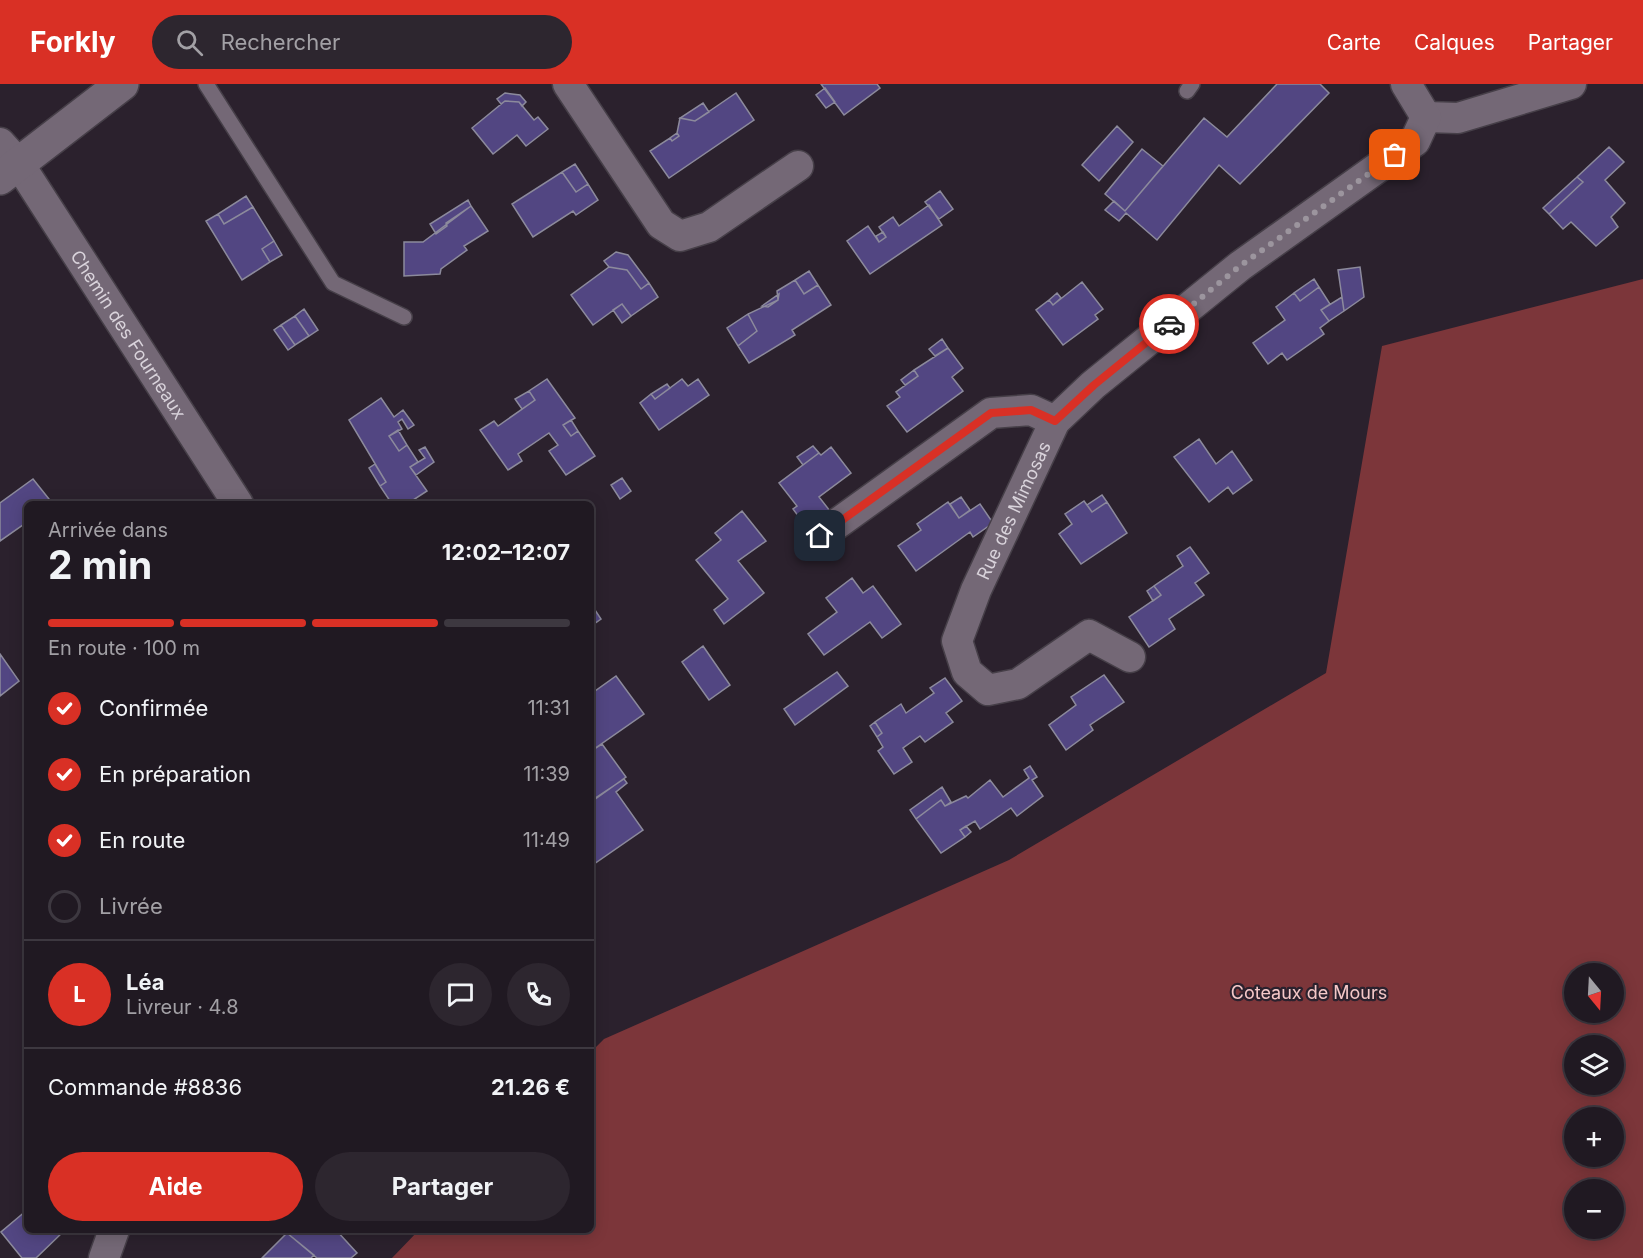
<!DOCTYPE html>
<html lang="fr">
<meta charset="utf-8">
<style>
body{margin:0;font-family:Inter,sans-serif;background:#2d262f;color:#f1f3f6;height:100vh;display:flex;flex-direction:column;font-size:22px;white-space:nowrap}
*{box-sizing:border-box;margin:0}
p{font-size:20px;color:#a2a0a5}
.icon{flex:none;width:33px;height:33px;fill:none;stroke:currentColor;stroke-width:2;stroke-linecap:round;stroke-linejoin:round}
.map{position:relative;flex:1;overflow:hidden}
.side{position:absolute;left:24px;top:417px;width:570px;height:732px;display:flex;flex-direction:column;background:#201922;border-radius:9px;box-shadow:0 3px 15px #0003,0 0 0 2px #3d3840}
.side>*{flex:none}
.needle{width:39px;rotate:162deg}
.controls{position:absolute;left:1564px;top:879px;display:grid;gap:12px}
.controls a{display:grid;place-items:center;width:60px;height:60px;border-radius:50%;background:#201922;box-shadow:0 3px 15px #0003,0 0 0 2px #3d3840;font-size:30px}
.pin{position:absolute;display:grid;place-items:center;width:51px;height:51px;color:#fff;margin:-26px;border-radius:12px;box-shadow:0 3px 9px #0006}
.courier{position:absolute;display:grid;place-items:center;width:60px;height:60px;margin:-30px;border:4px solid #d93025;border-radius:50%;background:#fff;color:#222;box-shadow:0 2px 8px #0007}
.overview em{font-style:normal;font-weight:700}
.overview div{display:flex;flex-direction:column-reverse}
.overview{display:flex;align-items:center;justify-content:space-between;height:102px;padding:0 24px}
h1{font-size:39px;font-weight:700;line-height:45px}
.bar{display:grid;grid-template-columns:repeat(4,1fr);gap:9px 6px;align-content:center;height:72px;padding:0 24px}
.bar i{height:8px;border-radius:4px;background:#3d3840}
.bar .active{background:#d93025}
.bar p{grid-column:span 4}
.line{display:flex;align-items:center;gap:15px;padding:0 24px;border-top:2px solid #3d3840}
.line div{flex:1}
.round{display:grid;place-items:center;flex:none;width:63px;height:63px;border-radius:32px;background:#2d262f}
ol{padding:0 24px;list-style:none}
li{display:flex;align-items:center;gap:18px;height:66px}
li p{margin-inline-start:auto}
li .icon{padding:6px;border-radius:50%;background:#d93025;color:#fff;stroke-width:4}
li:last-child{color:#a2a0a5}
li i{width:33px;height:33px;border:3px solid #3d3840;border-radius:50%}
.primary-button{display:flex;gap:12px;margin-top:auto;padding:12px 24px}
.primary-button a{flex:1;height:69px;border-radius:36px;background:#d93025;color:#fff;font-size:24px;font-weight:700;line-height:69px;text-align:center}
.primary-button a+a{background:#2d262f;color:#f1f3f6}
header{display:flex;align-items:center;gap:36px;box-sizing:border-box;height:84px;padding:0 30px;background:#d93025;color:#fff}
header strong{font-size:28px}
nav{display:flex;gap:33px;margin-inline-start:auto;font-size:21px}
.search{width:420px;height:54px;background:#2d262f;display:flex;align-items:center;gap:15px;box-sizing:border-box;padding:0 21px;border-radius:33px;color:#a2a0a5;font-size:22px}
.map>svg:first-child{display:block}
.forest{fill:#7c363a;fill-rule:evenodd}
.building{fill:#524682;stroke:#8c8a9c;stroke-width:1.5}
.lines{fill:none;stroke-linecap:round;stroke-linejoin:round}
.lane-casing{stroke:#463f48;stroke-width:18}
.street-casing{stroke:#463f48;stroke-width:33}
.secondary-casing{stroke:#463f48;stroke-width:36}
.lane{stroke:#746876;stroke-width:15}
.street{stroke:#746876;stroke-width:30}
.secondary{stroke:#746876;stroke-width:33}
.done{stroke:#9c959e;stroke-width:6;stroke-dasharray:0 10.8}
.route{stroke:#d93025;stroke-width:8}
.labels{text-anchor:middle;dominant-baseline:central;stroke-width:4.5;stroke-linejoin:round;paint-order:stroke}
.street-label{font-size:18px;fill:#d9d3db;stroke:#2b212d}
.park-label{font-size:18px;fill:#f5c8c8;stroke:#2b212d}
</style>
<header>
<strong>Forkly</strong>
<div class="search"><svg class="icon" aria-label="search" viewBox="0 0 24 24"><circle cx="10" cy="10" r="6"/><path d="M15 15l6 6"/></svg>Rechercher</div>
<nav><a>Carte</a><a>Calques</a><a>Partager</a></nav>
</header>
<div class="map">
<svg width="1643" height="1174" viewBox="0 0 1643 1174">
<rect width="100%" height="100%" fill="#2b212d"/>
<path class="forest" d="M1643,195V1174H392L419,1146H591V968L604,955L1009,776L1326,589L1382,262ZM1575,890H1614V928H1575ZM1575,962H1614V1000H1575ZM1575,1034H1614V1072H1575ZM1575,1106H1614V1144H1575Z"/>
<path class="building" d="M821,0H877L880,4L844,31Z
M1277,0H1320L1329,9L1240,100L1219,81L1157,156L1126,129L1119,137L1105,126L1114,117L1125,127L1204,34L1227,53Z
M825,4L835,18L826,24L816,11Z
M505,9L520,11L526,18L522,22L519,18L505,17L501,20L497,15Z
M736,9L754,36L669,94L650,67L670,54L672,57L679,52L677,49L680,34L695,37Z
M505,17L519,18L534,36L538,33L548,45L526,62L517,51L493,70L472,44Z
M703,19L709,28L695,37L680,34Z
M1117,42L1133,58L1099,97L1082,81Z
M677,49L679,52L672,57L670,54Z
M1609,63L1624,78L1605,96L1625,119L1611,133L1618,143L1596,162L1571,138L1563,145L1549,130L1583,98L1577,93Z
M1142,65L1163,82L1125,127L1105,110Z
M575,80L588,100L576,108L562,88Z
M562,88L576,108L588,100L598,116L576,131L573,127L533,153L512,120Z
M1577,93L1583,98L1549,130L1543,124Z
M940,107L953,125L939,135L925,118Z
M246,112L253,123L224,140L218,130Z
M468,116L471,122L446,139L447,142L436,150L430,140Z
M929,121L942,141L870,190L847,157L868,142L879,158L886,153L879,143L893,133L899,142Z
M471,122L488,147L464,162L467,166L441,185L440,190L404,192V158H423Z
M253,123L274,157L262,165L270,178L242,196L206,137L218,130L224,140Z
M883,148L886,153L879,158L876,152Z
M274,157L282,171L270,178L262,165Z
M616,168L628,171L649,199L641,205L627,186L609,183L604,177Z
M609,183L627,186L641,205L649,199L658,213L631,232L622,220L593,241L571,211Z
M1360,183L1364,213L1344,227L1338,186Z
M809,187L818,201L804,210L795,196Z
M1314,195L1319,203L1300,217L1294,209Z
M795,196L804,210L818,201L831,221L792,246L795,251L749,279L738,262L757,247L748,230L778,216L777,207Z
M1082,198L1103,225L1095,231L1098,235L1063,261L1036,226L1049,216L1053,221Z
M1319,203L1330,220L1321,226L1329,237L1320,244L1324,250L1287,276L1282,269L1268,280L1253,259L1285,236L1276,223L1294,209L1300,217Z
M1057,209L1061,214L1053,221L1049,216Z
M779,210L778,216L768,223L762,222Z
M1342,213L1344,227L1329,237L1321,226Z
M622,220L631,232L622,239L613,226Z
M304,225L318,246L309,252L295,232Z
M748,230L757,247L738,262L727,244Z
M295,232L309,252L295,261L281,241Z
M281,241L295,261L288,266L274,246Z
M942,255L948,264L935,272L929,265Z
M948,264L963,284L952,293L963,307L907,348L887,322L900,313L896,308L918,292L914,286Z
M914,286L918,292L905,301L901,296Z
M547,295L575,334L563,341L571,352L578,347L595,372L566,391L549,367L558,361L549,349L518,370L522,377L508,386L480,346L494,337L498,342L535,316L529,307Z
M682,295L688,302L698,295L709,311L659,346L640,319L651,310L655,315Z
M667,300L670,304L655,315L651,310Z
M529,307L535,316L522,325L515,315Z
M381,314L394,333L403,326L414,341L408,345L402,335L398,338L402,345L389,352L399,367L407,361L418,378L410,383L427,407L407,420H392L380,402L386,398L349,336Z
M571,336L578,347L571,352L563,341Z
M398,346L407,361L399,367L389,352Z
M1199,355L1216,380L1232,367L1252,396L1233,410L1228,403L1209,418L1174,373Z
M813,362L819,369L803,381L797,373Z
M425,363L434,378L416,391L410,383L425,374L419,366Z
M831,363L851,389L819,413L830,427L807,444L793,425L797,422L779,399L819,369L821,371Z
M375,380L386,398L380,402L369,384Z
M622,394L631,407L620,415L611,401Z
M33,395L53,420H27V438L0,457V419Z
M1102,411L1107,418L1092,428L1087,421Z
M961,413L970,426L959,434L950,420Z
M1084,417L1092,428L1107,418L1127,449L1081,480L1059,450L1072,440L1065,430Z
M948,418L959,434L980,420L993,439L973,453L970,448L916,487L898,462L921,446L917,440Z
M742,427L766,457L738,477L764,509L724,540L714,526L728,515L696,476L721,456L715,449Z
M1190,463L1209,489L1195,499L1204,511L1169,535L1175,545L1149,563L1129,533L1161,511L1154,502L1183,482L1177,472Z
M852,494L863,509L873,502L901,540L882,554L870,538L824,571L808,550L837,528L826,514Z
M1154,502L1161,511L1153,517L1147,507Z
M593,523L601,535L591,542V524Z
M703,562L730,601L709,616L682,578Z
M0,570L19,597L0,612Z
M837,588L848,602L795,641L784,625Z
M1104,591L1124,618L1090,641L1093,646L1066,666L1049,641L1076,621L1071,613Z
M616,592L644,630L591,667V610Z
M945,594L962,617L946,629L953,638L925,658L920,652L903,664L912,678L894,690L878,667L883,663L877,653L882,649L875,638L901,620L906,629L934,609L930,604Z
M875,638L882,649L877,653L870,642Z
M602,660L626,693L591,718V667Z
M1030,682L1037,693L1032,696L1043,712L1017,732L1011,724L980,745L975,737L960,746L965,753L941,769L916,735L941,716L945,722L966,712L968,714L990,696L1003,713L1029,694L1024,686Z
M624,695L627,699L616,708L643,746L591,782V717Z
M942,703L951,718L945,722L941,716L916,735L910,726Z
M966,742L971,748L965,753L960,746Z
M27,1126V1146H65L36,1174H22L1,1148Z
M290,1146H336L357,1169L351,1174H317L287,1149Z
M287,1149L314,1171L311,1174H262Z"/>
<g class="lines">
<g class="lane-casing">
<path id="lane" d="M206,0L333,199L404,233
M1187,7L1192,0"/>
</g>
<g class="street-casing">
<g id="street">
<path d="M568,0L661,140L680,152L709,143L798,82"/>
<path d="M1426,33L1458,34L1571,0"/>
<path id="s1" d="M0,59L19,80L238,420"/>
<path d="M820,452L991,329L1031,326L1055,337"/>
<path id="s2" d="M1130,573L1089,551L1018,600L988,606L967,588L957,557L976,506L1055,337L1093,301L1240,182L1415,57L1426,33L1406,0"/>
<path d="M104,1174L114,1146"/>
</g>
</g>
<g class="secondary-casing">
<path id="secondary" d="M0,94L122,0"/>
</g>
<use href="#lane" class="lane"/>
<use href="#street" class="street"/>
<use href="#secondary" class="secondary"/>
</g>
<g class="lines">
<path class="done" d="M1169,240L1240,182L1395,71"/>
<path class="route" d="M820,452L991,329L1031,326L1055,337L1094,301L1169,240"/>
</g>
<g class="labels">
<g class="street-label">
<text stroke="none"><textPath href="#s1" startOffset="231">Chemin des Fourneaux</textPath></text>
<text stroke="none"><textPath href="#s2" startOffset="366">Rue des Mimosas</textPath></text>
</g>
<g class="park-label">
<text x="1309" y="908">Coteaux de Mours</text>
</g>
</g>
</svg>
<div class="controls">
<a><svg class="needle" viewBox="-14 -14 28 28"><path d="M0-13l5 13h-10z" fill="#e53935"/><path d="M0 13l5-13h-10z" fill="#a2a0a5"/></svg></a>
<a><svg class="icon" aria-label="layers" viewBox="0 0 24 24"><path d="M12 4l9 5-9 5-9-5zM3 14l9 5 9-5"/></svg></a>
<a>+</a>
<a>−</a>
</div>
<div class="pin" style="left:1395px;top:71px;background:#ea580c"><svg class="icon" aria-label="bag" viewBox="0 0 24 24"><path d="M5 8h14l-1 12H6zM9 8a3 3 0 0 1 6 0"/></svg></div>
<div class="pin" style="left:820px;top:452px;background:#1f2937"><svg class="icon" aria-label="home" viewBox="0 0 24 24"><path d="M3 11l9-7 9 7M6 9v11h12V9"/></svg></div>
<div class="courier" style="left:1169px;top:240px"><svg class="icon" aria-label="car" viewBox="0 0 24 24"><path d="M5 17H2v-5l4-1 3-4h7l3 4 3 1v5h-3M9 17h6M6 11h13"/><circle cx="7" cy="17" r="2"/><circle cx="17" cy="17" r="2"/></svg></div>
<section class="side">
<div class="overview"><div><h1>2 min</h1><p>Arrivée dans</p></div><em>12:02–12:07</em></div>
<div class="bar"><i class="active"></i><i class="active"></i><i class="active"></i><i></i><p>En route · 100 m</p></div>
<ol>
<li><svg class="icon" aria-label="check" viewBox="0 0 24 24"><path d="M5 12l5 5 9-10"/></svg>Confirmée<p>11:31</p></li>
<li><svg class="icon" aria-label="check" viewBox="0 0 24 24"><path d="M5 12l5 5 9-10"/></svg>En préparation<p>11:39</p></li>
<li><svg class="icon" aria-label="check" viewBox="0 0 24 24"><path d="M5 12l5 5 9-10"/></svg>En route<p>11:49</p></li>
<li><i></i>Livrée</li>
</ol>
<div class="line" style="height:108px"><b class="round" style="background:#d93025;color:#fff">L</b><div><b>Léa</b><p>Livreur · 4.8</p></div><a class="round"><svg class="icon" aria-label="chat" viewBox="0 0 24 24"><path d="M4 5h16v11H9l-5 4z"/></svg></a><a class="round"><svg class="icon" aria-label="phone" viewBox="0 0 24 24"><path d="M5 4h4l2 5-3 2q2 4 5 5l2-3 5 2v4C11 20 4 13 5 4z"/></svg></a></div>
<div class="line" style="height:78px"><div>Commande #8836</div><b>21.26 €</b></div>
<div class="primary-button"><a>Aide</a><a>Partager</a></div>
</section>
</div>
